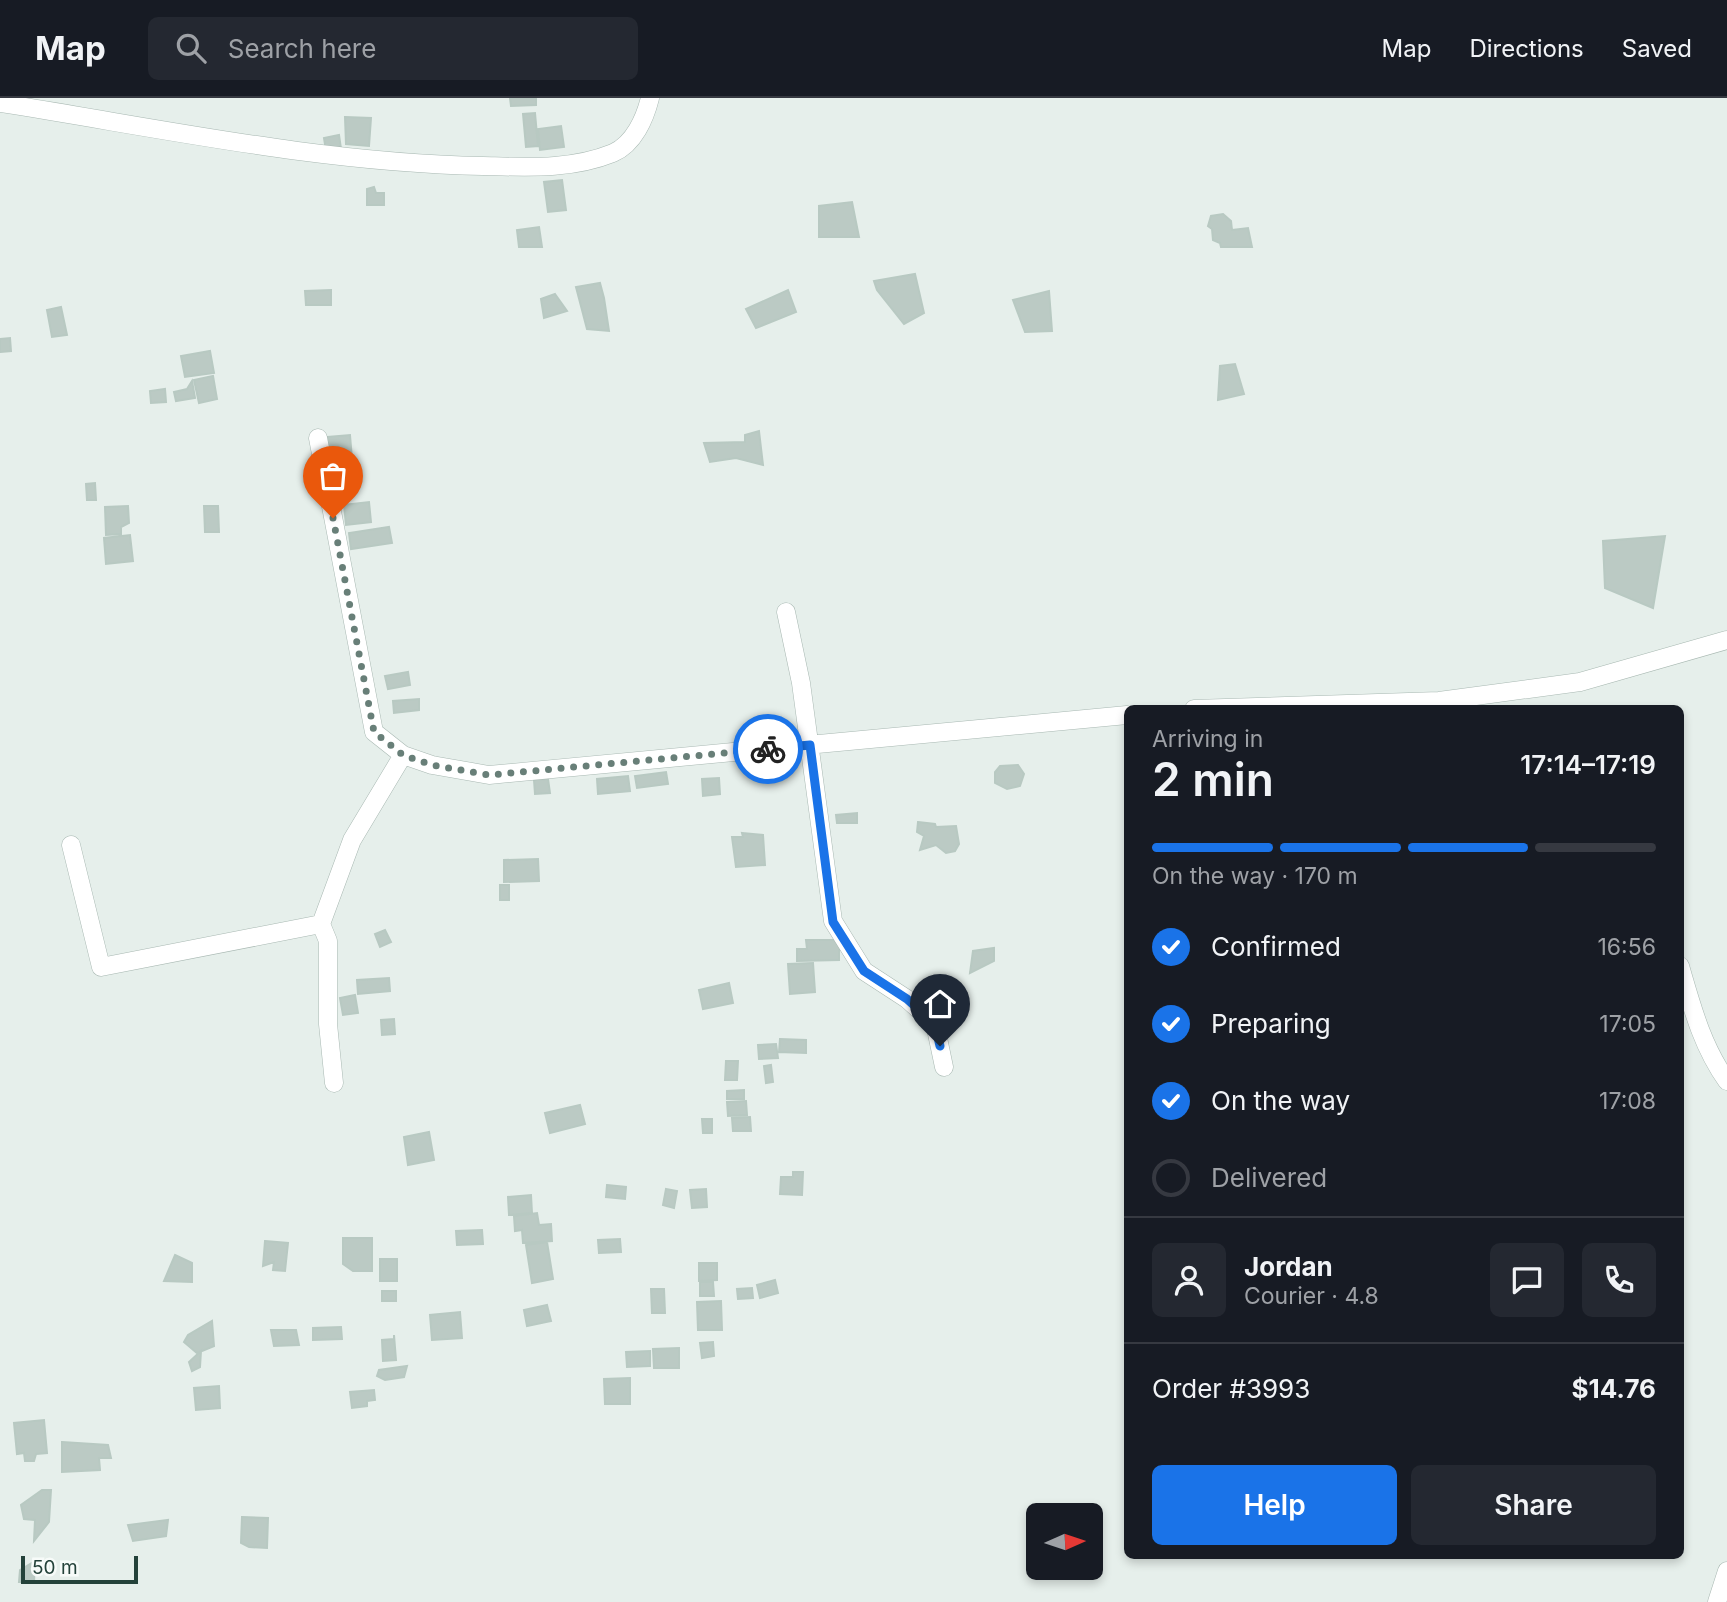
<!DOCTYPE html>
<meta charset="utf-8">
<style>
body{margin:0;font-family:Inter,sans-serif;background:#242831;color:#f1f3f6;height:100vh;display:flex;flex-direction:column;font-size:26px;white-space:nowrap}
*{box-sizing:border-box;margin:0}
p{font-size:23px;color:#9ea1a6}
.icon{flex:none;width:38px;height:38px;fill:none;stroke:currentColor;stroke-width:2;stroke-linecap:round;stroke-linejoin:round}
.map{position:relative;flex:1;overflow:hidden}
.drawer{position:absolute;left:1124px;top:607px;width:560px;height:854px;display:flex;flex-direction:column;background:#171b24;border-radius:10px;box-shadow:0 4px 10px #0003}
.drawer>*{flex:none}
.needle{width:46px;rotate:87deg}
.buttons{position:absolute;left:1026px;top:1405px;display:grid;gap:14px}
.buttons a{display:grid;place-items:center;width:77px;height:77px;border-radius:10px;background:#171b24;box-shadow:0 4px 10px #0003;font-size:35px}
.scale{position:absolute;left:21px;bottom:18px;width:117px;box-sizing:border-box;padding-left:7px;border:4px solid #24423a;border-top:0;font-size:19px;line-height:24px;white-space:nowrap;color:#24423a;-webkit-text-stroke:5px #f7fbf9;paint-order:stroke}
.pin{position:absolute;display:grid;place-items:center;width:60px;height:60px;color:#fff;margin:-72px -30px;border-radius:50% 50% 50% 0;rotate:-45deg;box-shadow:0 0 7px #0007}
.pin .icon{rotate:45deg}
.courier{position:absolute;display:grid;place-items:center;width:70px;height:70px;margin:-35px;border:5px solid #1a73e8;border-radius:50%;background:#fff;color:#222;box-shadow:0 2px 9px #0007}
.summary em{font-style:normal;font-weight:600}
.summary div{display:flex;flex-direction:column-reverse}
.summary{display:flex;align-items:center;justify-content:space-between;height:119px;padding:0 28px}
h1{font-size:46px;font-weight:600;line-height:52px}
.bar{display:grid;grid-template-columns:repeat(4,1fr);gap:10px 7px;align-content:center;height:84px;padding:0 28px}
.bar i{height:9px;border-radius:5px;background:#363941}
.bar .selected{background:#1a73e8}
.bar p{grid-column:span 4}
.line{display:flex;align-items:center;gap:18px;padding:0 28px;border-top:2px solid #363941}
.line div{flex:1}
.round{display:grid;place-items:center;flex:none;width:74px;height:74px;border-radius:10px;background:#242831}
ol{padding:0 28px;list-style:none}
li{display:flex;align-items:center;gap:21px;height:77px}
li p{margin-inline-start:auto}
li .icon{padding:7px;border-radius:50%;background:#1a73e8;color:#fff;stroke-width:4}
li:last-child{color:#9ea1a6}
li i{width:38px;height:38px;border:4px solid #363941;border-radius:50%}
.button{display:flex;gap:14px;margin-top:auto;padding:14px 28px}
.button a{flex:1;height:80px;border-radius:10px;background:#1a73e8;color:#fff;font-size:28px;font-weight:600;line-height:80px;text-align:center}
.button a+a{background:#242831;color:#f1f3f6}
header{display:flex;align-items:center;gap:42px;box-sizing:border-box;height:98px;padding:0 35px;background:#171b24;border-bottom:2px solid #363941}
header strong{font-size:33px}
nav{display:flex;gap:38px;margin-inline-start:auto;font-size:24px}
.search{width:490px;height:63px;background:#242831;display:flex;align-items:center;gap:18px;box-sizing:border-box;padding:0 24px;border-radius:10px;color:#9ea1a6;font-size:26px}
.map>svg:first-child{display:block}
.building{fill:#bbcac4;stroke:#b8c9c2;stroke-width:2}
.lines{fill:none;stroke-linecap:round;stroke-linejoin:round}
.street-casing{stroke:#a8b8b2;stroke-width:19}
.street{stroke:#fff;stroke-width:18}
.done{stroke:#687f78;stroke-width:7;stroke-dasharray:0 12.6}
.route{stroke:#1a73e8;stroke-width:9}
</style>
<header>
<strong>Map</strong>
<div class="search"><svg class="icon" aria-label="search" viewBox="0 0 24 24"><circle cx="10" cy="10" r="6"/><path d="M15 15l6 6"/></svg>Search here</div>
<nav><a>Map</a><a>Directions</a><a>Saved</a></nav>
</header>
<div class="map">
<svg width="1727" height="1504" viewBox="0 0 1727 1504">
<rect width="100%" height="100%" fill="#e6efeb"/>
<path class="building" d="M510,0H536V7L511,8Z
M535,15L538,48L526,49L523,16Z
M345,19L371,20L369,48L346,46Z
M561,28L564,49L540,52L538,31Z
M339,37L341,51L326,53L324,40Z
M562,82L566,112L548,114L544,84Z
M374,89L376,95H384V107H367V91Z
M852,104L859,139H819V108Z
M1223,116L1231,123L1232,132L1248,130L1252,149H1221L1220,145L1213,142L1212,131L1208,128L1211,118Z
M539,129L542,149H519L517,132Z
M915,176L924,215L904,226L877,192L874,183Z
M600,185L604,200L609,233L587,231L576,189Z
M331,192V207H306L305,193Z
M788,192L796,214L756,230L746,211Z
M1049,193L1052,233L1025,234L1013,202Z
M555,196L567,213L544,220L541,201Z
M61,209L67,237L52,239L47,212Z
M10,240L11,253L0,254V241Z
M210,253L214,275L185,279L181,258Z
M1235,266L1244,296L1218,302L1220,268Z
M213,278L217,301L199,305L194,282Z
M192,283L195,300L176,303L174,294L187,291Z
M165,291L166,304L151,305L150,293Z
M759,333L763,367L736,360L710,364L704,345L745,344V337Z
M350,337L353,373L330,375L328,339Z
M95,385L96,402H87L86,386Z
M369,404L371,424L346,427L344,407Z
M128,408L129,425L121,429V436L106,437L105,409Z
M204,408H218L219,434H205Z
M389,429L392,445L351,451L349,435Z
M130,437L133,463L106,466L104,440Z
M1665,438L1653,510L1605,490L1603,443Z
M408,574L410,587L388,591L385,578Z
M419,601V612L394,615L393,603Z
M1018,667L1024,676L1020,688L1007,691L995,685V674L1000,668Z
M666,674L668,686L637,690L635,678Z
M628,678L630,693L598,696L597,681Z
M719,680L720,696L703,698L702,681Z
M548,681L550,695L535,696L534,682Z
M857,715V725H837L836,717Z
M918,724L935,726L936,729L956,728L959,746L955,753L946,755L936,747L920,752L924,738L917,734Z
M742,735L763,737L765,767L736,769L732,739H743Z
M538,761L539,783L504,784V762Z
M500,787H509V802H500Z
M385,832L391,844L380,849L375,836Z
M806,842H839V862L797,863V851H807Z
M994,850V863L970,875L973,853Z
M813,865L815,894L790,896L788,866Z
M389,880L390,893L358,896L357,882Z
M729,885L733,905L703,911L699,892Z
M355,897L358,915L343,917L340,900Z
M394,921L395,936L382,937L381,922Z
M780,941L806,942V955L779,954Z
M776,946L778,960L759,961L758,947Z
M726,963H738L737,982H725Z
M771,967L773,984L766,985L764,968Z
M744,992V1001H727V993Z
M746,1003L747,1017L728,1018L727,1004Z
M580,1007L585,1026L550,1035L545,1015Z
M750,1019L751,1033H733L732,1020Z
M702,1021H712V1035H703Z
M429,1034L434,1062L408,1067L404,1039Z
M793,1074H803L802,1097L780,1096L781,1079H793Z
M607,1087L626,1089L625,1101L606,1099Z
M666,1091L677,1093L674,1110L663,1107Z
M706,1091L707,1109L692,1110L690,1092Z
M531,1097L532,1115L509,1117L508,1099Z
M537,1115L539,1127L551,1126L552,1143L523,1145L522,1132L515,1133L514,1118Z
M482,1132L483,1146L457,1147L456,1133Z
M343,1140H372V1173H353L343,1166Z
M620,1141L621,1154L599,1155L598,1142Z
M265,1143L288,1145L285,1173L273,1172L274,1164L263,1168Z
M547,1144L553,1181L532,1185L526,1147Z
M175,1157L192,1165V1184L164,1183Z
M380,1161H397V1183H380Z
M699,1165H717V1182L699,1183Z
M775,1182L778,1195L760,1200L757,1187Z
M700,1184H713L714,1198H700Z
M752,1190L753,1200L738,1201L737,1191Z
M651,1191H664L665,1215H652Z
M382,1193H396V1203H382Z
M721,1203L722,1232H698L697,1204Z
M547,1207L551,1223L527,1228L524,1212Z
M460,1214L462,1240L432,1242L430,1217Z
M212,1223L214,1248L197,1255L184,1244L188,1237Z
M341,1229L342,1241L313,1242V1230Z
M271,1232H296L299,1247L274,1248Z
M394,1237L396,1262L383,1263L382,1242L394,1241Z
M713,1244L714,1258L702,1260L700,1245Z
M679,1250V1270H654L653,1251Z
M201,1253L200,1269L192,1273L189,1264Z
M650,1253V1268L627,1269L626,1254Z
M407,1268L404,1279L385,1282L377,1278L379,1272Z
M630,1280V1306H605L604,1281Z
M219,1288L220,1310L196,1312L194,1290Z
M374,1292L375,1302L367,1303V1308L352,1310L350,1294Z
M44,1322L47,1355L36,1356L34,1363H25L24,1355L17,1356L14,1325Z
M62,1344L108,1347L111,1360H99L100,1372L62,1374Z
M42,1392H51L49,1424L34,1443L35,1422L24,1421L21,1407Z
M242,1419L268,1420L267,1450L249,1449L241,1445Z
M168,1422L166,1438L133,1443L128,1427Z
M35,1463L34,1484H19L20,1472Z"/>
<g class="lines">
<g class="street-casing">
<path id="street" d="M0,5C160,30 320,65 483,68C527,69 571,72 613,55C634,46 645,20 650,0
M318,340L374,634L403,657L432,667L489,677L1127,617
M786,514L801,585L833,823L864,873L907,901L935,926L944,969
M1194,611L1439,603L1580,584L1727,542
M71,747L101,869L321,826
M1680,868C1692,909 1702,948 1727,983
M334,985L328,926V843L321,826L352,742L403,657
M1717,1504L1727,1473"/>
</g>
<use href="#street" class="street"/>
</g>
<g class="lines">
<path class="done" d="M333,420L374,634L403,657L432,667L489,677L768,651"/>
<path class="route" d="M768,651L810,647L833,824L864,873L907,901L935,926L940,948"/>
</g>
</svg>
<div class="buttons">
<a><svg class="needle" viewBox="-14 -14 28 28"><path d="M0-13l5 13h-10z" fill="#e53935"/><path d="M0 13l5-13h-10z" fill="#9ea1a6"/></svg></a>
</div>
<div class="scale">50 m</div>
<div class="pin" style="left:333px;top:420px;background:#ea580c"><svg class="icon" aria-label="bag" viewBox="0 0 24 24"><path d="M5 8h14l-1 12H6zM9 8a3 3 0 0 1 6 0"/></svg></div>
<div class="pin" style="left:940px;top:948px;background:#1f2937"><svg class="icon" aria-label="home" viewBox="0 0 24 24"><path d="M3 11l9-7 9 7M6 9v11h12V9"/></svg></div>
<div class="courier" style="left:768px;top:651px"><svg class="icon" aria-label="bike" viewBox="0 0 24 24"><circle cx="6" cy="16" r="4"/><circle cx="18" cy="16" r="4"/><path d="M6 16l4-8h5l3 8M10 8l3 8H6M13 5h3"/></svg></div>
<section class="drawer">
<div class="summary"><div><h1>2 min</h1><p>Arriving in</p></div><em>17:14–17:19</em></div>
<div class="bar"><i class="selected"></i><i class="selected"></i><i class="selected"></i><i></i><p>On the way · 170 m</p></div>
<ol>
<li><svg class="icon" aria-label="check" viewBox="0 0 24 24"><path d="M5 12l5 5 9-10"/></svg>Confirmed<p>16:56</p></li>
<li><svg class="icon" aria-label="check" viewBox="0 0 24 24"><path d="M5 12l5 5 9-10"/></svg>Preparing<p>17:05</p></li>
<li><svg class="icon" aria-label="check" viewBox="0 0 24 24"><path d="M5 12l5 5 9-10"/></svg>On the way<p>17:08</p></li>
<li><i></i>Delivered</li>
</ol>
<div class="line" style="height:126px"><a class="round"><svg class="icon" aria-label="person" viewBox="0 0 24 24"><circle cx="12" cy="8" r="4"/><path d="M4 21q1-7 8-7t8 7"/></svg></a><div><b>Jordan</b><p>Courier · 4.8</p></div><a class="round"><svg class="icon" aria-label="chat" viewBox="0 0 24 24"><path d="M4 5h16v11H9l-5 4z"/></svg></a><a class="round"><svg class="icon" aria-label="phone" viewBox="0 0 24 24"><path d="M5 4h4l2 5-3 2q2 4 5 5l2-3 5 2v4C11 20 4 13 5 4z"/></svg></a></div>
<div class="line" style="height:91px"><div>Order #3993</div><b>$14.76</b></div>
<div class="button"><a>Help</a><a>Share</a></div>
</section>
</div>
